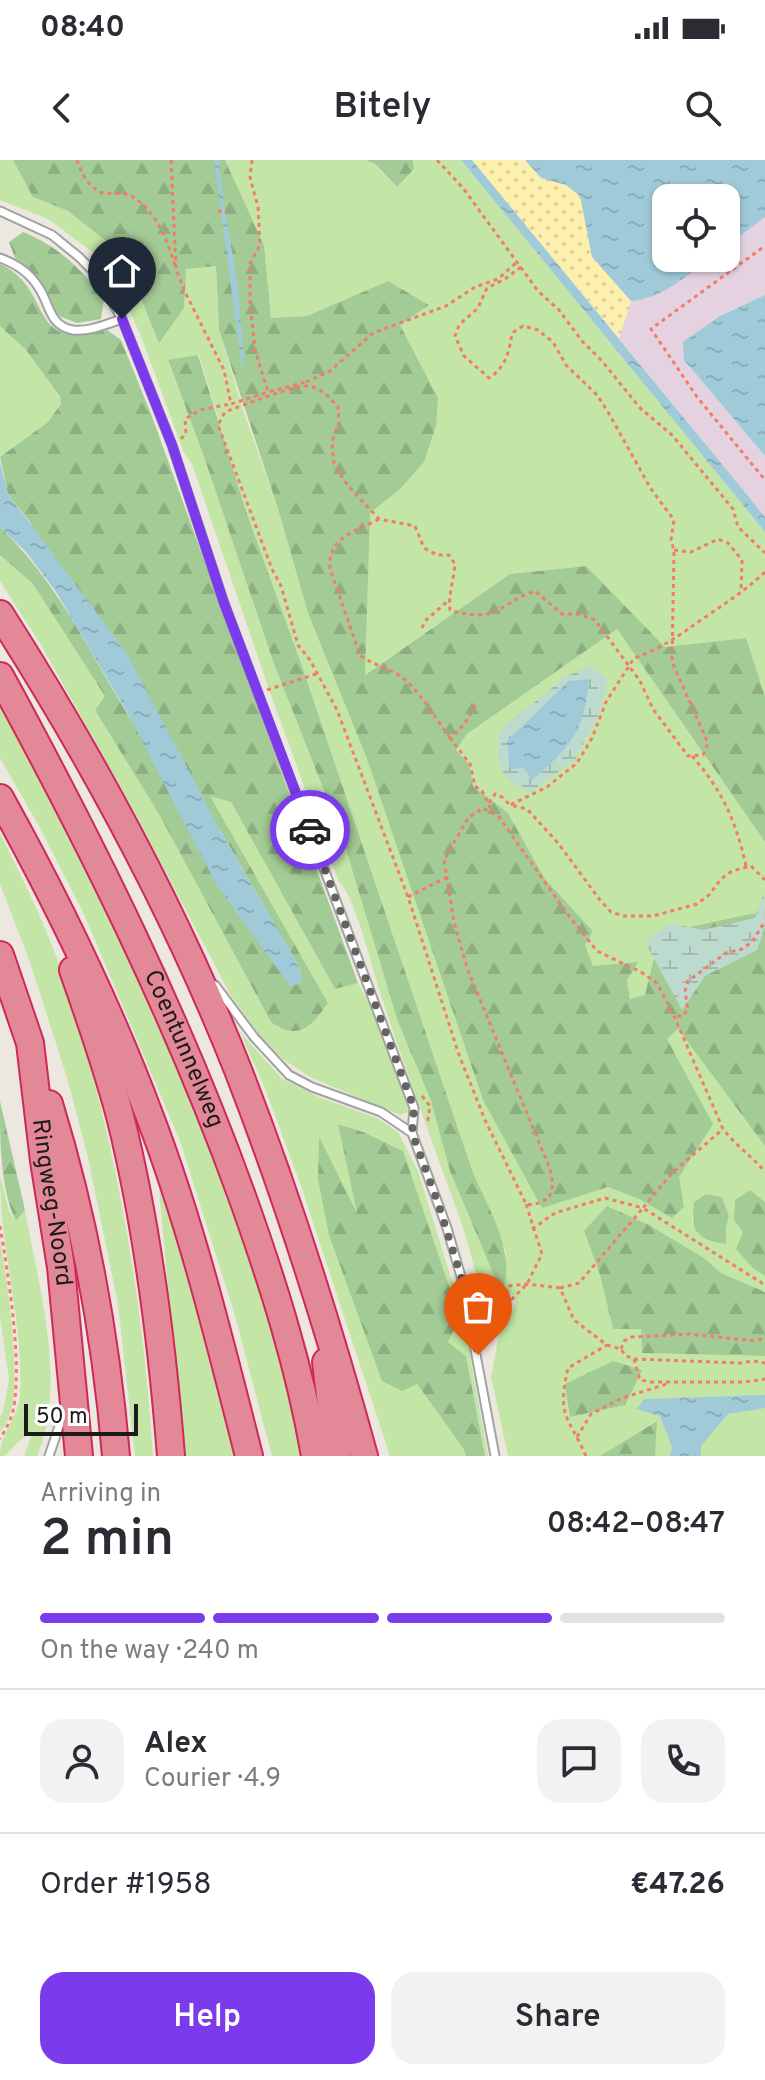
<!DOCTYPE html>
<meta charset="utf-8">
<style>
body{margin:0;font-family:Overpass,sans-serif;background:#f2f2f3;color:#2b2b33;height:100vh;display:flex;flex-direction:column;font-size:30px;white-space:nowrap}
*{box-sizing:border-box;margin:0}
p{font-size:26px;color:#7c7c81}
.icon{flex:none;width:44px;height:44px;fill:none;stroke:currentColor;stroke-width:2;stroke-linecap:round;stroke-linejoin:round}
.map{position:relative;height:1296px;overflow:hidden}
.drawer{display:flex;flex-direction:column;background:#fff;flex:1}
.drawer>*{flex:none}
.fabs{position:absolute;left:652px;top:24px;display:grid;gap:16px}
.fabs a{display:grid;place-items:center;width:88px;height:88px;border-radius:16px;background:#fff;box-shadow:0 2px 6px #0004;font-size:40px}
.scale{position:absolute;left:24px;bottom:20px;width:114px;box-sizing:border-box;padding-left:8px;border:4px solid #1b1b1b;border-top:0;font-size:22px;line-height:28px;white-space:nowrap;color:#1b1b1b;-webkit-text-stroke:6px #fff;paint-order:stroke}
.pin{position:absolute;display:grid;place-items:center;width:68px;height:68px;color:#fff;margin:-82px -34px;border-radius:50% 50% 50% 0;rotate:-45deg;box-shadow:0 0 8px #0007}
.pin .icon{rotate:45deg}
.courier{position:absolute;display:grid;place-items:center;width:80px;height:80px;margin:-40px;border:6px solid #7c3aed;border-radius:50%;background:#fff;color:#222;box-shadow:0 2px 10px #0007}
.head em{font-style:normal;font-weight:600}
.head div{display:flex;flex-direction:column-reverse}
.head{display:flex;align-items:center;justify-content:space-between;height:136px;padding:0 40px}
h1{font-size:52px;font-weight:600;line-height:60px}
.bar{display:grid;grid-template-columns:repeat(4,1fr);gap:12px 8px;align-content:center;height:96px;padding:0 40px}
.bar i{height:10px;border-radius:6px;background:#e1e1e2}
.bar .on{background:#7c3aed}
.bar p{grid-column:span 4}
.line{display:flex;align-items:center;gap:20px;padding:0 40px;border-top:2px solid #e1e1e2}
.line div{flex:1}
.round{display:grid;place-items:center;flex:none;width:84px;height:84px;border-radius:24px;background:#f2f2f3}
.action{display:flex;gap:16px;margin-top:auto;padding:16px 40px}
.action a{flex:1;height:92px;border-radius:24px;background:#7c3aed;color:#fff;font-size:32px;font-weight:600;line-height:92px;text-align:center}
.action a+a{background:#f2f2f3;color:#2b2b33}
.status{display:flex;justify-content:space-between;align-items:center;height:56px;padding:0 40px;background:#fff;direction:ltr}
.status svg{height:22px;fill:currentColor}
header{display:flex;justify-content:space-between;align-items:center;height:104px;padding:0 40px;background:#fff;font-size:36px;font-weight:600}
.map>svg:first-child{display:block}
.industrial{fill:#e5d2e1}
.grass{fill:#c3e6a6;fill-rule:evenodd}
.forest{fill:url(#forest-firs)}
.wetland{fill:url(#wetland-marsh)}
.sand{fill:url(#sand-dots)}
.water{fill:url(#water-ripples)}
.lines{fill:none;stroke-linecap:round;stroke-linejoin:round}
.service-casing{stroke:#a2a2a2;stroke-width:11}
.motorway-casing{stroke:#cf285b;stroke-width:30}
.path{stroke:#f57b68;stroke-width:3;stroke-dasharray:4 4;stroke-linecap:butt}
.service{stroke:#fff;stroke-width:7}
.motorway{stroke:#e38896;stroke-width:26}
.done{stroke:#646360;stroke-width:8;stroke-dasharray:0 14.4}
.route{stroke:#7c3aed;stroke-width:10}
.labels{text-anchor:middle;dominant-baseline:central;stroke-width:8;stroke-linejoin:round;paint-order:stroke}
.street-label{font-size:24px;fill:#1b1b1b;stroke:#fff}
</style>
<div class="status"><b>08:40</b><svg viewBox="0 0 49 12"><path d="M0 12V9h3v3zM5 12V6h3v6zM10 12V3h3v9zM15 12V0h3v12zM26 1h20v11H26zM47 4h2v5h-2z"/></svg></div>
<header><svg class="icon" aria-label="back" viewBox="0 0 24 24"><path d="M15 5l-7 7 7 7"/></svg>Bitely<svg class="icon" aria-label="search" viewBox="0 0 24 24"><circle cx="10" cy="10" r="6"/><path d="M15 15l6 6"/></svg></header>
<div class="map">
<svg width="765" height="1296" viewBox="0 0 765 1296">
<defs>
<pattern id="forest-firs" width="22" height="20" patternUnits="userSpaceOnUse" patternTransform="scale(2)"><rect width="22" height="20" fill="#a3cb95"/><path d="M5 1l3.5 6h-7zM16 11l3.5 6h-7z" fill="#8cae80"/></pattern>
<pattern id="wetland-marsh" width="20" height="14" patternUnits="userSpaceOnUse" patternTransform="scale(2)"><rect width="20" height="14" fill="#bddace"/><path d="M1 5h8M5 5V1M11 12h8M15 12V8" fill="none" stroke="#a2bab0"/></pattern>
<pattern id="sand-dots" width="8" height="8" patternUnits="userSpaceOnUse" patternTransform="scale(2)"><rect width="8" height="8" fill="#fdefad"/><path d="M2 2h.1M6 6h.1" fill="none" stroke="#d8cc94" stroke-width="1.8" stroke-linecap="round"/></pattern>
<pattern id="water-ripples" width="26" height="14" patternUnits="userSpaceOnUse" patternTransform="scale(2)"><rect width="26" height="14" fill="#a1cad9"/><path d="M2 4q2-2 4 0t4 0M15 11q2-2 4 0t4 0" fill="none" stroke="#8aadba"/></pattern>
</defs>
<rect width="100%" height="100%" fill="#ece8e0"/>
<path class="industrial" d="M765,57V135L720,156L684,200L765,296V357L619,178L631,141L647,139L659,133L711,98H726V87Z"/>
<path class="grass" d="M0,0H13L34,37L68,51L111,85L135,124L159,182L184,148L186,108L216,105L219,170L243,250L278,349L308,453L367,599L483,940L608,1027L639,1039L672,1058L679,1017L713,964L667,879L678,869L765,986V1042L750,1030L743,1072L754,1109L765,1116V1132L721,1113L704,1098L649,1065L584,1071L600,1115L613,1169H641L642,1193L765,1196V1296H655L656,1261L600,1296H508L491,1217L499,1175L516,1143L511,1132L499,1143L485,1140C474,1114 470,1086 460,1059C434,986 407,915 383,841C374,816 356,737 339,722L272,538L192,304L184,293L141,176L117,124L95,94L48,59L0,40ZM199,195L246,351L302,506L473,1013L506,1092L504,1126L496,1120L450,1010L431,941L397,859L342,676L274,504L203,294L168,201ZM706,1034L722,1037L729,1056L726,1068L698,1074L692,1060L694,1042Z
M225,0H366L375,5L397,27L414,9L413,0H461L765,372V536L746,478L665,487L585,406L510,414L364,515L370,353L399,330L438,238L400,165L429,145L388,121L307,156L271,158L264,85Z
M0,166L26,190L60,238L61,245L48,262L0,297Z
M0,395L33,424L105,536L95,550L160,656L271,862C302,878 309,870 328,843L209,635L231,642L335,829L358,823L380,863L409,952L400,955L312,918L284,900L260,876L230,834L128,640L41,485L0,421Z
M617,469L765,682V751L752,754L651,815L645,835L630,839L627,820L593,806L585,785L593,771L545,719L508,653L473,626L469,604L456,590L467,574Z
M0,541C70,668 134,799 189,933C229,1029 270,1128 292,1230C297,1252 299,1274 302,1296H272L234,1152L180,981L83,752L39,666L0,598Z
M0,673C25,723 51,776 68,830C116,980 143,1139 153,1296H135L118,1144L88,998L68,921L30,802L0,724Z
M240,872L282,919L321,938L377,958L398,972L418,1011L463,1157L488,1296H485L466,1196L448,1182L460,1158L403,992L363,972L339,964L358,1058L417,1224L463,1288L466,1296H390L301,1026L264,926Z
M0,1016L9,1051L16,1061L25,1050C38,1124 68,1224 37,1296H24L33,1271L17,1283L5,1296H0C0,1273 20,1256 20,1232C23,1160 0,1088 0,1016Z
M159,1028L170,1032L235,1296H183Z
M0,1081C7,1118 21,1216 11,1250C9,1258 5,1266 0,1272V1256L3,1253L9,1220L0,1156Z"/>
<path class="forest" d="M13,0H225L264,85L271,158L307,156L388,121L429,145L400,165L438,238L436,265L424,302L399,330L370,353L365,515L510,414L586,406L665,487L746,478L765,536V682L617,469L467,574L456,590L469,604L473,626L508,653L545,719L593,771L585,785L593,806L638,802L627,820L630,839L645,835L655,794L666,772L765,751V986L678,869L667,879L713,964L679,1017L684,1047L672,1058L639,1039L608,1027L542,1048L483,940L367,599L308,453L278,349L219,170L216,106L186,109L184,148L159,183L135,124L111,85L68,51L33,37Z
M366,0H413L414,9L397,27L376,5Z
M23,72C58,86 82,109 104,140L101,159L77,163L59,156L29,108L15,98L9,82Z
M0,104C55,129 25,193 107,170L121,180L151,254L358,823L335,829L231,642L210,636L328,843C312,866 299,882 271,862L160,656L95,550L105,536L33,424L0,395V367C57,422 86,486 127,553C183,643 244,730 302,818L297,803L220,670L29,361L8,334L0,297L48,262L61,244L60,237L26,190L0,166Z
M198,195L246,351L302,506L473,1013C488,1048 514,1088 504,1126L496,1120L450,1011L431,941L397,859L342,676L274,504L203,294L168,200Z
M0,941L25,1050L16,1061C0,1029 0,979 0,941Z
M338,964L363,972L403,991L460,1158L448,1182L466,1196L485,1296H466L463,1288L417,1224L402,1231L382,1221L329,1075L318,1019L319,977L357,1053Z
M750,1030L765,1042V1116L754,1109L736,1089L743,1072L734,1060L735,1040Z
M706,1034L722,1037L729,1056L726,1068V1084C697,1080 690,1071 694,1042Z
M607,1046L649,1065L704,1098L721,1113L765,1132V1196L642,1193L641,1169H613L600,1115L584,1071Z
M613,1201L642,1210L625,1245L570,1257L565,1224Z
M657,1261L655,1296H600Z"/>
<path class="wetland" d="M589,506L608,519L599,554L575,600L530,633C497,617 495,603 500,570L565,517Z
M764,732L765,767L757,790L705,816L682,850L645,782L670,763L703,770L755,758Z"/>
<path class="sand" d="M472,0H525L541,18L566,25L580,36L592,97L631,141L619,178Z"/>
<path class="water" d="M214,0H219L224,47L237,119L244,197L242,209Z
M461,0H472L744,331L765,357V372Z
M525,0H765V57L726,87V38H666V98H711C689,114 660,140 631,141L592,97L580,36L566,25L541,18Z
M765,135V296L684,200L683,182L720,156Z
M0,302L8,334L126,492L220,670L297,803L302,818L300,824L290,826L216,724L128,554L56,432L26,392L0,367Z
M589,519C585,570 570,588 532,620L524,608L510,609L507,581L569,521Z
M765,1235V1248L728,1254L701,1286V1296H670L672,1287L660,1256L636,1249L645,1239Z"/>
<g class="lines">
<g class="service-casing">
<path id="service" d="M0,51L52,75L79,97L97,115L122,159L172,285L224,443L414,948L412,973L447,1068L462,1120L495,1296
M0,98C17,104 30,113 39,128C50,144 49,166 73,170C89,172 107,164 122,159
M215,825L254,877L289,915L312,927L381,952L412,973
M49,1296L65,1249"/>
</g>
<g class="motorway-casing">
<g id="motorway">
<path d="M0,454C92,598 175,751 238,910C287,1036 328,1165 364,1296"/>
<path id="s1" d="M0,516C92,685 178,858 243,1039C273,1123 300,1208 315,1296"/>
<path d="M0,638C57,741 109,847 150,957C192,1067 220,1182 249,1296"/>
<path id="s2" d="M0,795L30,883L44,1001L61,1107L79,1296"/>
<path d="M73,810C90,858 107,907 120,956C148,1068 162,1182 171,1296"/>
<path d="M49,944C84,1058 106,1177 116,1296"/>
<path d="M326,1202L337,1296"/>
</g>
</g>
<path class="path" d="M77,0C81,12 89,29 103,33C113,35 123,31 133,37C157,52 167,80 175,105
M171,0L176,109L185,132L224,210L231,244L268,232
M252,0L250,17L258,47L260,85L250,103V143L255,190L268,232L306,222
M437,0L463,28L538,131L559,150L582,181L602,201L640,248L672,275L733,349L738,367L765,393
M218,52L227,49
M762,88L651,169L697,237L765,320
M521,107L505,119L487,128L478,148L459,165L455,176L464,196L489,218C506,207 509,192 512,173L523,166L538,170L553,182L566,205L597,235L608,252L651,329L674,360L671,380L674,390L672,502L708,583L703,595L688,596L653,549L640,521L595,460L580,454H562L535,431C496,444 501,464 450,450C448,437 454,418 455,404L449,395H437L424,388L415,366L379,359L348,326L334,304L332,282L339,262L338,247C330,238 320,226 306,226C293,226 240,246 225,252L218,265L272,409L281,426L298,485L310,500L337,550L408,737L459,895L485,960L526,1044L534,1045L549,1038L553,1025L550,1009L467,808L454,762L444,700L468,658L483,648L499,657L566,752L597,791L641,812L657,823L674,856L723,969C736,986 752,996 765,1012
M306,222L330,211L373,173L446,146L475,127L498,119L517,102
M181,279L186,273L185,259L200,250L231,244
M379,359C355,372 327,377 330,409L360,495C374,506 391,508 404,519C422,534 436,560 451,579
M674,390L691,392L718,379L728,383L742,400L741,432
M765,412C746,430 726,443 704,458C679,475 663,488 634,498L606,542L592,578L577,603L547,627L510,645L527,649L558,683L600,740L611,752L624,756H653L697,744L709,735L721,719L732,711L751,706L765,720
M422,468L425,461L449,440
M267,530L316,514
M475,545L467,560L451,579L470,604L475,626L482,631L492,651
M692,596C722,630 736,661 746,706
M489,643L495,634L502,637L509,644
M408,737L447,717
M677,856H682L688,850L685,831L688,821L726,793L742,789L752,782L765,761
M422,936L430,946L428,960L425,963
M0,1066C8,1114 23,1204 13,1251C11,1260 5,1270 0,1279
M532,1069L555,1053L605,1038L643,1048L672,1013L723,969
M560,1128L579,1123L643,1048L765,1125
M503,1149L508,1126L527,1124L560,1128L574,1160L607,1185L621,1189L626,1196L634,1199L740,1203L753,1201L765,1203
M483,1168L527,1124L542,1094L526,1044
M621,1189L624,1181L632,1177L690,1174L755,1181L765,1178
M634,1199L640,1220L651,1222H745L765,1219
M577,1277L591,1254L622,1238L670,1223
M586,1296C567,1254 557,1257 568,1208L607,1185"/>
<use href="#service" class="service"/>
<use href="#motorway" class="motorway"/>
</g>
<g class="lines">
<path class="done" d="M310,670L414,948L412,973L438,1043L462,1120L478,1195"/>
<path class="route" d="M122,159L172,285L224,443L310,670"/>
</g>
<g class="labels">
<g class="street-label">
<text stroke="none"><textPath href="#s1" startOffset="416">Coentunnelweg</textPath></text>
<text stroke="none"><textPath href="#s2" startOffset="254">Ringweg-Noord</textPath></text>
</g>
</g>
</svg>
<div class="fabs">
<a><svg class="icon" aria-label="locate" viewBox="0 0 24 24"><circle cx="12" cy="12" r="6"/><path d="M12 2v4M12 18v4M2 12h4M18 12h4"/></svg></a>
</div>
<div class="scale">50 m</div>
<div class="pin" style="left:478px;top:1195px;background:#ea580c"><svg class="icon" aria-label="bag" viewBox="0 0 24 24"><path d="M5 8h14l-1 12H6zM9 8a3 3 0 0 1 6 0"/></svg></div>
<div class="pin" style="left:122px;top:159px;background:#1f2937"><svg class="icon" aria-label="home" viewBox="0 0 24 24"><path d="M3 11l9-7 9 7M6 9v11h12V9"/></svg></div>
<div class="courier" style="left:310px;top:670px"><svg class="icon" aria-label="car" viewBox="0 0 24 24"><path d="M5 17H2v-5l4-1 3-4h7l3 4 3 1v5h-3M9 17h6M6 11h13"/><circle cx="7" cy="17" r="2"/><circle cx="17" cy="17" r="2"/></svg></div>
</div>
<section class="drawer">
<div class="head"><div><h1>2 min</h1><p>Arriving in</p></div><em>08:42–08:47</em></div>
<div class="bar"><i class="on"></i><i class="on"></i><i class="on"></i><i></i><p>On the way · 240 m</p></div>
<div class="line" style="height:144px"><a class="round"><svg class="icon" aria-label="person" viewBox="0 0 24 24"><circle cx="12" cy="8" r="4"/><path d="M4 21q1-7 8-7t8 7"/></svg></a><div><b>Alex</b><p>Courier · 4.9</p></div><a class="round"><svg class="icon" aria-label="chat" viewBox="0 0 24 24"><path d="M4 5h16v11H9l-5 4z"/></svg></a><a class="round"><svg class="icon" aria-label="phone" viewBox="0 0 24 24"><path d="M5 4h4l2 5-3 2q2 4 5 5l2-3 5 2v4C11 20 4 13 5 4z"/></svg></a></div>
<div class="line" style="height:104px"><div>Order #1958</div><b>€47.26</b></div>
<div class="action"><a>Help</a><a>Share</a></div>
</section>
